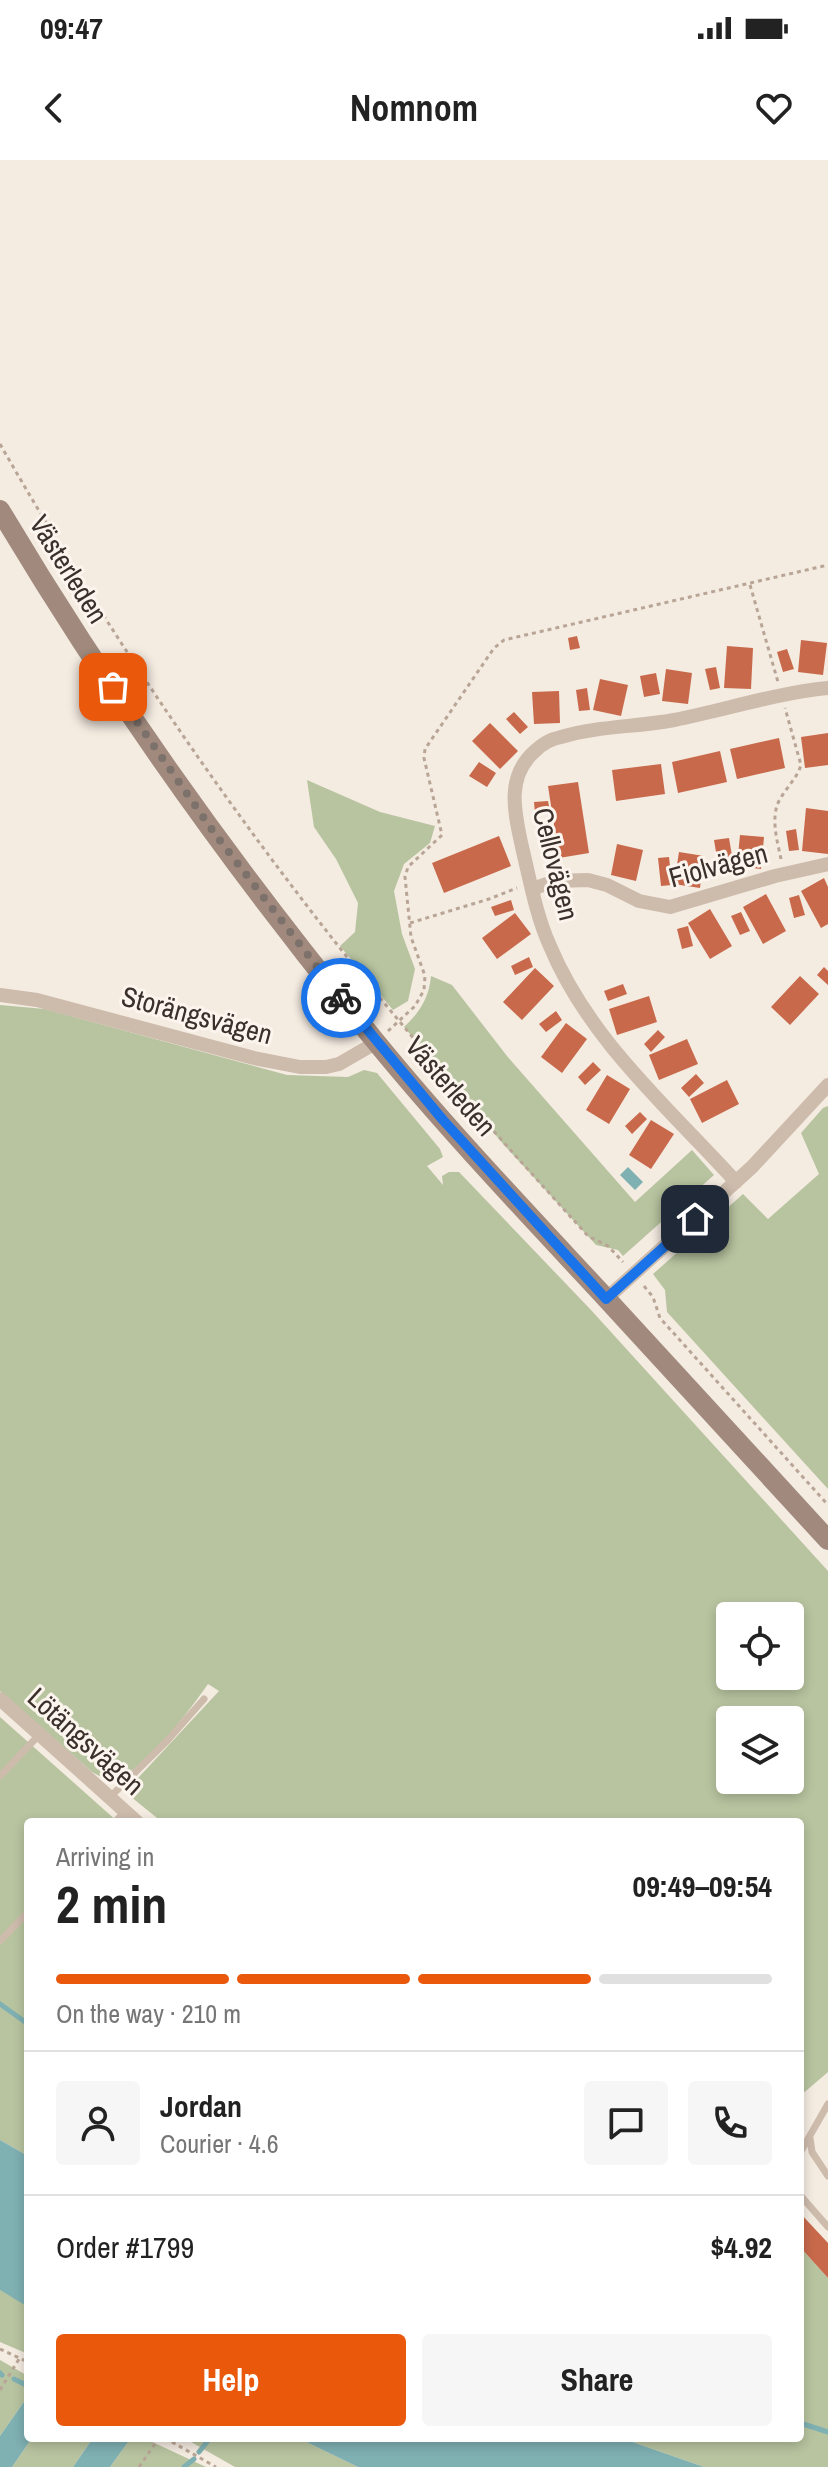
<!DOCTYPE html>
<meta charset="utf-8">
<style>
body{margin:0;font-family:"Archivo Narrow",sans-serif;background:#f6f6f6;color:#222;height:100vh;display:flex;flex-direction:column;font-size:30px;white-space:nowrap}
*{box-sizing:border-box;margin:0}
p{font-size:26px;color:#767676}
.icon{flex:none;width:44px;height:44px;fill:none;stroke:currentColor;stroke-width:2;stroke-linecap:round;stroke-linejoin:round}
.map{position:relative;flex:1;overflow:hidden}
.details{position:absolute;left:24px;top:1658px;width:780px;height:624px;display:flex;flex-direction:column;background:#fff;border-radius:8px;box-shadow:0 4px 12px #0003}
.details>*{flex:none}
.fabs{position:absolute;left:716px;top:1442px;display:grid;gap:16px}
.fabs a{display:grid;place-items:center;width:88px;height:88px;border-radius:8px;background:#fff;box-shadow:0 4px 12px #0003;font-size:40px}
.pin{position:absolute;display:grid;place-items:center;width:68px;height:68px;color:#fff;margin:-34px;border-radius:16px;box-shadow:0 4px 12px #0006}
.courier{position:absolute;display:grid;place-items:center;width:80px;height:80px;margin:-40px;border:6px solid #1a73e8;border-radius:50%;background:#fff;color:#222;box-shadow:0 2px 10px #0007}
.summary em{font-style:normal;font-weight:700}
.summary div{display:flex;flex-direction:column-reverse}
.summary{display:flex;align-items:center;justify-content:space-between;height:136px;padding:0 32px}
h1{font-size:52px;font-weight:700;line-height:60px}
.bar{display:grid;grid-template-columns:repeat(4,1fr);gap:12px 8px;align-content:center;height:96px;padding:0 32px}
.bar i{height:10px;border-radius:6px;background:#e0e0e0}
.bar .current{background:#ea580c}
.bar p{grid-column:span 4}
.line{display:flex;align-items:center;gap:20px;padding:0 32px;border-top:2px solid #e0e0e0}
.line div{flex:1}
.round{display:grid;place-items:center;flex:none;width:84px;height:84px;border-radius:8px;background:#f6f6f6}
.cta{display:flex;gap:16px;margin-top:auto;padding:16px 32px}
.cta a{flex:1;height:92px;border-radius:8px;background:#ea580c;color:#fff;font-size:32px;font-weight:700;line-height:92px;text-align:center}
.cta a+a{background:#f6f6f6;color:#222}
.status{display:flex;justify-content:space-between;align-items:center;height:56px;padding:0 40px;background:#fff;direction:ltr}
.status svg{height:22px;fill:currentColor}
header{display:flex;justify-content:space-between;align-items:center;height:104px;padding:0 32px;background:#fff;font-size:36px;font-weight:700}
.map>svg:first-child{display:block}
.green{fill:#b8c4a0;fill-rule:evenodd}
.water{fill:#7fb0b2}
.lines{fill:none;stroke-linecap:round;stroke-linejoin:round}
.stream{stroke:#7fb0b2;stroke-width:5}
.building{fill:#c8694b}
.path{stroke:#b9a596;stroke-width:3;stroke-dasharray:4 4;stroke-linecap:butt}
.service{stroke:#cdbbac;stroke-width:7}
.minor{stroke:#cdbbac;stroke-width:14}
.secondary{stroke:#a18a7d;stroke-width:20}
.done{stroke:#7c716b;stroke-width:8;stroke-dasharray:0 14.4}
.route{stroke:#1a73e8;stroke-width:10}
.labels{text-anchor:middle;dominant-baseline:central;stroke-width:6;stroke-linejoin:round;paint-order:stroke}
.street-label{font-size:28px;fill:#3b302b;stroke:#fbf5ee}
</style>
<div class="status"><b>09:47</b><svg viewBox="0 0 49 12"><path d="M0 12V9h3v3zM5 12V6h3v6zM10 12V3h3v9zM15 12V0h3v12zM26 1h20v11H26zM47 4h2v5h-2z"/></svg></div>
<header><svg class="icon" aria-label="back" viewBox="0 0 24 24"><path d="M15 5l-7 7 7 7"/></svg>Nomnom<svg class="icon" aria-label="heart" viewBox="0 0 24 24"><path d="M12 20l-8-8c-3-5 5-10 8-4 3-6 11-1 8 4z"/></svg></header>
<div class="map">
<svg width="828" height="2307" viewBox="0 0 828 2307">
<rect width="100%" height="100%" fill="#f4ebe1"/>
<path class="green" d="M307,620L380,652L435,666L430,683L404,704L394,731L402,774L415,809L408,841L393,850L340,786L355,772L358,743L336,699L314,667Z
M431,816L452,825L507,896L635,1042L692,990L714,1015L623,1096L618,1090L596,1085L504,985L404,867C420,852 429,838 431,816Z
M0,845L45,849L287,915L348,917L364,910L377,913L440,989L443,997L427,1006L443,1025L442,1016L449,1012H459L591,1150L828,1411V1912L800,1936V1662H162L125,1632L219,1531L208,1524C184,1558 149,1605 112,1623L92,1612L0,1531ZM730,1456H790V1516H730ZM730,1560H790V1620H730Z
M828,946V1329L667,1152L665,1130L653,1114L743,1034L768,1059L819,1014L801,973L823,948Z
M0,1557L118,1662H28V1996L0,1980Z
M800,2087L828,2118V2307H704L621,2278H800Z
M0,2130L28,2146V2194L0,2182Z
M0,2200L28,2216V2236L0,2276Z
M32,2278H93L73,2307H12Z
M131,2278H144L206,2307H110Z
M184,2278H298L358,2307H235Z"/>
<path class="water" d="M628,1007L643,1022L635,1030L620,1015Z
M0,1980L28,1996V2147L0,2130Z
M28,2236V2278H32L12,2307H0V2276Z
M93,2278H131L110,2307H73Z
M298,2278H621L704,2307H358Z"/>
<g class="lines">
<path class="stream" d="M0,1844L28,1864
M0,2213L2,2215
M14,2219L28,2226
M800,2263L828,2272
M199,2292L210,2278
M184,2307L194,2299"/>
</g>
<path class="building" d="M577,476L580,488L570,490L568,478Z
M801,480L827,483L823,515L798,512Z
M727,486L753,488L751,529L724,528Z
M787,489L794,509L783,512L777,492Z
M716,507L720,528L710,530L705,509Z
M666,509L692,513L688,544L662,541Z
M656,513L660,534L644,537L640,516Z
M600,519L628,525L621,556L593,550Z
M587,528L590,550L579,551L576,530Z
M559,531L560,563L534,564L532,532Z
M514,552L528,567L520,574L506,559Z
M490,563L518,591L500,609L472,581Z
M828,573V605L805,608L801,577Z
M779,578L785,608L737,619L730,589Z
M720,591L727,622L678,633L672,602Z
M479,602L496,613L487,627L469,616Z
M661,604L665,634L616,641L612,610Z
M578,622L589,693L559,698L548,626Z
M548,641L550,651L535,653L534,642Z
M806,648L828,651V694L802,691Z
M552,663L553,673L539,675L537,665Z
M796,669L799,690L789,691L786,671Z
M740,675L764,677L761,709L737,706Z
M499,676L511,706L444,733L432,703Z
M729,678L733,702L718,704L714,680Z
M617,684L643,690L636,721L611,715Z
M555,686L557,696L542,698L541,688Z
M679,692L704,696L700,728L674,724Z
M669,697L672,725L661,726L658,698Z
M824,718L828,727V764L821,768L801,731Z
M766,734L786,771L763,784L743,747Z
M799,735L805,755L794,758L789,738Z
M511,740L514,750L495,756L491,747Z
M710,749L732,786L710,799L688,763Z
M741,752L750,771L740,775L731,756Z
M515,753L531,774L497,799L482,778Z
M688,766L693,786L682,789L677,769Z
M529,797L533,807L515,815L511,806Z
M824,807L828,811V825L817,815Z
M535,808L554,826L522,860L503,842Z
M800,816L819,834L790,865L771,847Z
M623,824L627,834L608,841L604,831Z
M649,836L657,862L617,875L609,849Z
M556,851L562,860L546,872L539,864Z
M566,863L587,879L562,913L541,897Z
M658,870L665,877L651,892L644,884Z
M687,879L698,904L659,920L649,895Z
M593,902L601,910L585,925L578,917Z
M696,914L704,923L689,937L681,928Z
M607,915L630,929L609,964L586,950Z
M727,920L739,944L702,963L690,939Z
M640,952L647,959L632,974L625,966Z
M651,960L674,974L651,1009L629,995Z
M800,2053L828,2083V2118L800,2087Z"/>
<g class="lines">
<path class="path" d="M0,284C116,487 250,682 400,862C460,935 524,1005 588,1076L608,1086L623,1102
M750,425L778,522
M781,699C777,680 770,656 780,639C787,627 797,618 801,605L785,548
M410,763L489,739L517,728
M388,871L415,846L424,830L425,816L411,777L405,717L408,707L442,675L424,598L425,589L494,488L504,480L828,405
M644,1126L653,1137L660,1158L828,1345
M0,2189L28,2202
M0,2230L19,2199
M165,2278L216,2307
M139,2307L159,2278"/>
<path class="service" d="M0,1616L39,1575
M110,1637L167,1581L204,1539
M115,1662L125,1651
M0,1781L28,1752
M810,1978L812,1992L828,2016
M800,1993L828,1944
M800,2035L828,2067"/>
<path class="minor" d="M532,729L555,721L588,720L607,725L639,741L670,747L775,716L828,704
M0,835L37,840L254,898L300,907H326L339,904L377,882
M736,1022C669,948 589,880 550,786C536,755 530,720 522,687C515,654 505,617 535,591C542,584 551,579 561,577C597,566 637,567 674,560C725,550 776,533 828,528
M606,1139L752,1007L828,925
M0,1539L137,1662"/>
<path class="secondary" d="M0,350C111,537 238,714 376,882C448,970 526,1052 603,1135C678,1217 753,1299 828,1380"/>
</g>
<g class="lines">
<path class="done" d="M113,527L215,674L341,838"/>
<path class="route" d="M341,838L443,960L606,1139L695,1059"/>
</g>
<g class="labels">
<g class="street-label">
<text transform="translate(69 409) rotate(58)">Västerleden</text>
<text transform="translate(556 704) rotate(76)">Cellovägen</text>
<text transform="translate(718 705) rotate(-15)">Fiolvägen</text>
<text transform="translate(197 855) rotate(15)">Storängsvägen</text>
<text transform="translate(451 926) rotate(49)">Västerleden</text>
<text transform="translate(86 1581) rotate(42)">Lötängsvägen</text>
</g>
</g>
</svg>
<div class="fabs">
<a><svg class="icon" aria-label="locate" viewBox="0 0 24 24"><circle cx="12" cy="12" r="6"/><path d="M12 2v4M12 18v4M2 12h4M18 12h4"/></svg></a>
<a><svg class="icon" aria-label="layers" viewBox="0 0 24 24"><path d="M12 4l9 5-9 5-9-5zM3 14l9 5 9-5"/></svg></a>
</div>
<div class="pin" style="left:113px;top:527px;background:#ea580c"><svg class="icon" aria-label="bag" viewBox="0 0 24 24"><path d="M5 8h14l-1 12H6zM9 8a3 3 0 0 1 6 0"/></svg></div>
<div class="pin" style="left:695px;top:1059px;background:#1f2937"><svg class="icon" aria-label="home" viewBox="0 0 24 24"><path d="M3 11l9-7 9 7M6 9v11h12V9"/></svg></div>
<div class="courier" style="left:341px;top:838px"><svg class="icon" aria-label="bike" viewBox="0 0 24 24"><circle cx="6" cy="16" r="4"/><circle cx="18" cy="16" r="4"/><path d="M6 16l4-8h5l3 8M10 8l3 8H6M13 5h3"/></svg></div>
<section class="details">
<div class="summary"><div><h1>2 min</h1><p>Arriving in</p></div><em>09:49–09:54</em></div>
<div class="bar"><i class="current"></i><i class="current"></i><i class="current"></i><i></i><p>On the way · 210 m</p></div>
<div class="line" style="height:144px"><a class="round"><svg class="icon" aria-label="person" viewBox="0 0 24 24"><circle cx="12" cy="8" r="4"/><path d="M4 21q1-7 8-7t8 7"/></svg></a><div><b>Jordan</b><p>Courier · 4.6</p></div><a class="round"><svg class="icon" aria-label="chat" viewBox="0 0 24 24"><path d="M4 5h16v11H9l-5 4z"/></svg></a><a class="round"><svg class="icon" aria-label="phone" viewBox="0 0 24 24"><path d="M5 4h4l2 5-3 2q2 4 5 5l2-3 5 2v4C11 20 4 13 5 4z"/></svg></a></div>
<div class="line" style="height:104px"><div>Order #1799</div><b>$4.92</b></div>
<div class="cta"><a>Help</a><a>Share</a></div>
</section>
</div>
